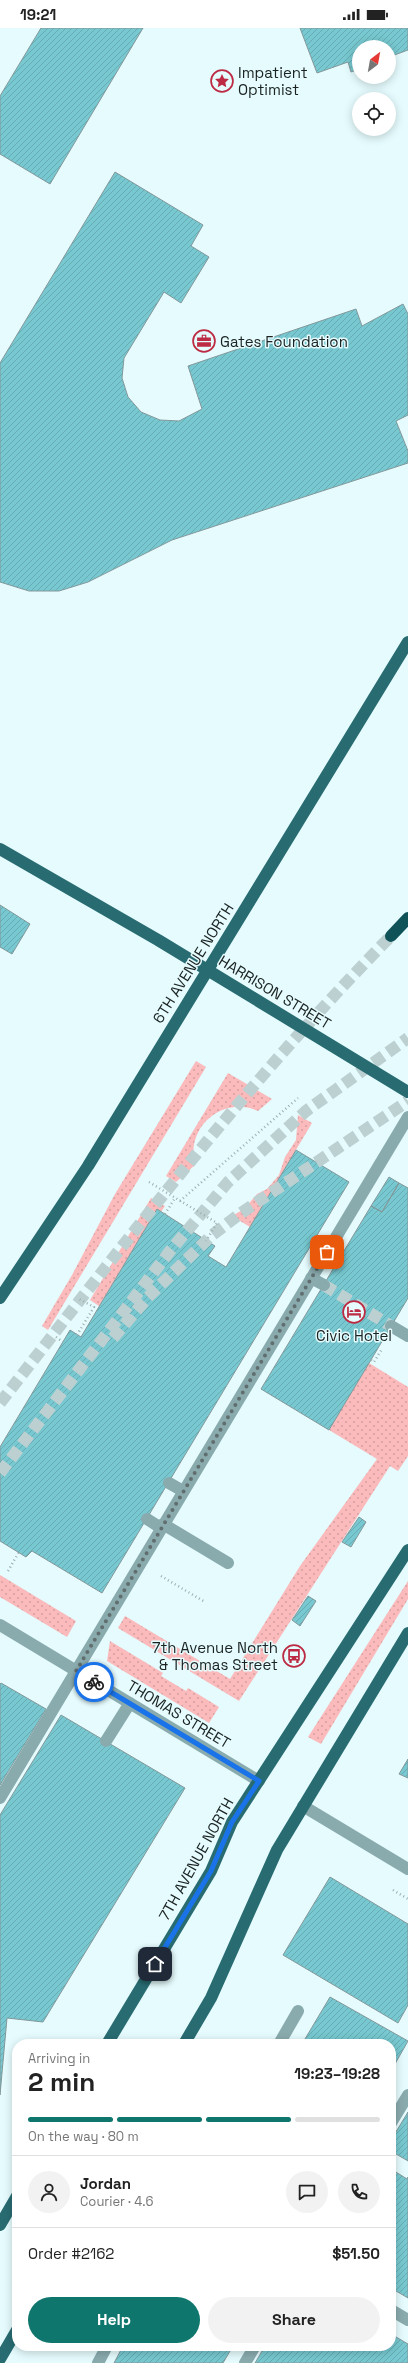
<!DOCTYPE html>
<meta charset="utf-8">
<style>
body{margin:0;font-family:"Space Grotesk",sans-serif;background:#f2f2f2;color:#222;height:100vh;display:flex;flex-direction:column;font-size:15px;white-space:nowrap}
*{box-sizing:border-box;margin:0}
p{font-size:13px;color:#767676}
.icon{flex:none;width:22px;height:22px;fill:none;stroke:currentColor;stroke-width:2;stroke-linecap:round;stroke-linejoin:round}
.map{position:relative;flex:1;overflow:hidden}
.details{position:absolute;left:12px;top:2011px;width:384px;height:312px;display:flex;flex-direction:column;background:#fff;border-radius:16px;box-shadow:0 2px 10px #0003}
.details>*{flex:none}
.needle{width:26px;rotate:31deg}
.fabs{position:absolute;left:352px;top:12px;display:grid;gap:8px}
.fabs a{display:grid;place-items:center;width:44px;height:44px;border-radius:50%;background:#fff;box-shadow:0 2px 10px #0003;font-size:20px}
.pin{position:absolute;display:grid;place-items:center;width:34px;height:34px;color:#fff;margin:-17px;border-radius:8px;box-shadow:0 2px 6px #0006}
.courier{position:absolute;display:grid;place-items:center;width:40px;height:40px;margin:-20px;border:3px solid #1a73e8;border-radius:50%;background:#fff;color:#222;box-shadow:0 1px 5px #0007}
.head em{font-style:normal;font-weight:800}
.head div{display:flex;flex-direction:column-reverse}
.head{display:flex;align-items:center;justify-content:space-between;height:68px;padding:0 16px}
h1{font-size:26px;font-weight:800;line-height:30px}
.bar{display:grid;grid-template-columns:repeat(4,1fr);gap:6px 4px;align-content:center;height:48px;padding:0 16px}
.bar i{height:5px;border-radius:3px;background:#e0e0e0}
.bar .active{background:#0f766e}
.bar p{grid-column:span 4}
.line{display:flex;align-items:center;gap:10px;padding:0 16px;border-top:1px solid #e0e0e0}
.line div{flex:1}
.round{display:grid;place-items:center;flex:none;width:42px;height:42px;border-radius:21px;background:#f2f2f2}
.action{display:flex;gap:8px;margin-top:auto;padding:8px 16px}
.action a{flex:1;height:46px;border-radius:24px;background:#0f766e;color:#fff;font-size:16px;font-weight:800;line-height:46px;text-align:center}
.action a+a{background:#f2f2f2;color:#222}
.status{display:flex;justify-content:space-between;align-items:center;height:28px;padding:0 20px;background:#fff;direction:ltr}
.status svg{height:11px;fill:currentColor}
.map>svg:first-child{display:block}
.grass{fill:url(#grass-dots)}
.building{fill:url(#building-hatch);stroke:#83989a}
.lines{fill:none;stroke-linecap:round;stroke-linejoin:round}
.minor-tunnel{stroke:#bcd0d1;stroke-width:12;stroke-dasharray:12 6;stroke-linecap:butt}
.highway-tunnel{stroke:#bcd0d1;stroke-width:12;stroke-dasharray:12 6;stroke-linecap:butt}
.path{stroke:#9daeaf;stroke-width:2.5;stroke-dasharray:1 3;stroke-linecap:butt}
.minor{stroke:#8aabae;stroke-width:12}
.major{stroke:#286c72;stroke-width:12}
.highway{stroke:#0f5359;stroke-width:12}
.done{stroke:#616e6f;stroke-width:4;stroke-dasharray:0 7.2}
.route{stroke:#1a73e8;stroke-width:5}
.labels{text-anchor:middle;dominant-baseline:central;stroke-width:3;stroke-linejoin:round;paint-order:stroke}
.poi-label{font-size:15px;fill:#1a2222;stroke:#e5fbfd;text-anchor:start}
.street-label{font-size:15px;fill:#1a2222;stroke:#e5fbfd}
</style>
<div class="status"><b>19:21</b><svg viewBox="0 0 49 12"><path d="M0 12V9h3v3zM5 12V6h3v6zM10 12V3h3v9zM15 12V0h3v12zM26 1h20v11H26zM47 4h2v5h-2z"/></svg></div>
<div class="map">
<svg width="408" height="2335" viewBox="0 0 408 2335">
<defs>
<pattern id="grass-dots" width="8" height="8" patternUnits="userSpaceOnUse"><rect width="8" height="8" fill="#fbbabb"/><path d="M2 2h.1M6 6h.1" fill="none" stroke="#d7a0a0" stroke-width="1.8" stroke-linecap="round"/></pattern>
<pattern id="building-hatch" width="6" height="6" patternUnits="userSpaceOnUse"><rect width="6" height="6" fill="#77c8d0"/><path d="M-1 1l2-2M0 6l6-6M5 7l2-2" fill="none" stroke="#66acb2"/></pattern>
</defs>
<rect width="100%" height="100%" fill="#e5fbfd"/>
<path class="grass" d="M196,1033L206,1039L48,1302L42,1298L72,1247L115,1166Z
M228,1045L272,1071L258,1083C223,1067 185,1099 195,1137L176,1154L166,1148Z
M298,1087L312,1095L250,1199L232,1188L244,1181L257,1166L267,1161L279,1147L285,1129L296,1112Z
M151,1170L165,1178L161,1184L157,1181L99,1278L90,1272Z
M369,1335L408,1359V1428L398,1443L390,1438L239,1673L118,1600L125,1588L230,1651L300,1538L377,1431L329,1402Z
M0,1547L76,1593L67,1609L0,1569Z
M408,1553V1571L321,1716L308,1709Z
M110,1613L163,1645L161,1648L186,1663L188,1660L219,1679L209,1695L107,1633Z"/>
<path class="building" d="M41,0H143L50,156L0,126V68Z
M300,0H408V22L389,29V19H359V41L351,44L348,34L317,45Z
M115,144L203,197L191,218L209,229L181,275L164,264L124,330L122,350L128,369L141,384L160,392L179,393L202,381L188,338L356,281L362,298L403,276L408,286V387L396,393L408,423V435L172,512L88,554L59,563H29L0,554V335Z
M0,877L30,896L12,926L0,919Z
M296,1122L349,1154L102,1565L32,1523L26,1529L0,1513V1419L70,1302L81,1309L157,1181L215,1218L208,1228L226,1239Z
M389,1149L399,1155L382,1184L371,1178Z
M399,1155L408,1160V1270L329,1402L261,1361L371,1178L382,1184Z
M359,1489L366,1494L351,1519L342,1514Z
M308,1568L316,1573L300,1598L292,1592Z
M1,1655L46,1681L0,1757V1656Z
M61,1687L185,1760L43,1994L7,1990L0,2067V1787Z
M408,1731V1750L399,1746Z
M330,1849L408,1896V1977L398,1995L283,1927Z
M330,1969L408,2013L391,2043V2016H302Z
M408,2084V2133L391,2123V2112Z
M391,2141L407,2151L408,2149V2270L391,2260Z
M391,2306L408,2316V2335H255L265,2318H391Z
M123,2318H233L223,2335H114Z"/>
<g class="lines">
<path class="minor-tunnel" d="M324,1257L391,1298"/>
<path class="highway-tunnel" d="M113,1310L148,1269L211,1208L241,1185L408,1073
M0,1375C125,1214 248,1053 391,908
M0,1445L170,1223L228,1154L306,1083L408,1010"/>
<path class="path" d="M149,1154L217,1195L206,1213
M180,1173L298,1070
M165,1186L175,1170
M77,1307L94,1279L79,1271
M56,1309L63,1314
M371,1332L374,1334L382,1321
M8,1543L19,1524
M161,1548L205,1574
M393,1862L408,1871"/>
<path class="minor" d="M311,1250L324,1257
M391,1298L408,1308
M169,1455L183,1463
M147,1491L161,1500
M163,1496L228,1535
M0,1597L259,1753
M106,1713L130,1675
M0,1770L408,1089
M303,1778L408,1841
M279,2016L298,1983
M391,2095L408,2067
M391,2282L408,2292
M98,2335L107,2318
M245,2335L255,2318"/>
<path class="major" d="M0,821L158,912L408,1064
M0,1270L88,1138L408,614
M107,2016L211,1843L232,1794L408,1522
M184,2016L211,1970L277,1822L408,1605
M0,2197L17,2168
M0,2331L17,2302"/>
<path class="highway" d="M391,908L408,890"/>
</g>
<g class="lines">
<path class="done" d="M94,1654L76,1643L327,1224"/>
<path class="route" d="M94,1654L259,1753L232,1794L211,1843L155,1936"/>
</g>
<defs>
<g id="sight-ring" transform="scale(1.15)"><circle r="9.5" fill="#e5fbfd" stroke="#bc2b43" stroke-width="1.5"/><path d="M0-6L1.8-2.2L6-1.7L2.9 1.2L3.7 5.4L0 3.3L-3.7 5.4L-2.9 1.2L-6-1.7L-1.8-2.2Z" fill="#bc2b43"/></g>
<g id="office-ring" transform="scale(1.15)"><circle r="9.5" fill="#e5fbfd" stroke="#bc2b43" stroke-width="1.5"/><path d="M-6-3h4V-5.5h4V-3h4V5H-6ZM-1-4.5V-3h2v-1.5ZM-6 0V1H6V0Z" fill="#bc2b43"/></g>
<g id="hotel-ring" transform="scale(1.15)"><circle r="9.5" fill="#e5fbfd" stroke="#bc2b43" stroke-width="1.5"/><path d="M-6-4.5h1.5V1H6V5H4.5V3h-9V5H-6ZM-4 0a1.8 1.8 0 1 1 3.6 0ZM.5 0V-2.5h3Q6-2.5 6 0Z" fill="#bc2b43"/></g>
<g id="bus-ring" transform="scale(1.15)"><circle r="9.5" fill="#e5fbfd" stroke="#bc2b43" stroke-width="1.5"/><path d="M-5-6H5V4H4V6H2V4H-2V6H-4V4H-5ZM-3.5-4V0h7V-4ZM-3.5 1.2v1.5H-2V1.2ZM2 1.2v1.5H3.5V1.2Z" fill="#bc2b43"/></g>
</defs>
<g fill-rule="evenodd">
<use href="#sight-ring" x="222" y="53"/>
<use href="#office-ring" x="204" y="313"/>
<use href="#hotel-ring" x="354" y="1284"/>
<use href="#bus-ring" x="294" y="1628"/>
</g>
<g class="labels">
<g class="poi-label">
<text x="238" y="44">Impatient<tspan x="238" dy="17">Optimist</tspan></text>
<text x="220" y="313">Gates Foundation</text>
<text x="354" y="1307" text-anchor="middle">Civic Hotel</text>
<text x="278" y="1619" text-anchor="end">7th Avenue North<tspan x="278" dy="17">&amp; Thomas Street</tspan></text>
</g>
<g class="street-label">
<text transform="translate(193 935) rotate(-58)">6TH AVENUE NORTH</text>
<text transform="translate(275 964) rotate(31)">HARRISON STREET</text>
<text transform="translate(179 1686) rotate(31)">THOMAS STREET</text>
<text transform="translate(196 1831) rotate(-61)">7TH AVENUE NORTH</text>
</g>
</g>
</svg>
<div class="fabs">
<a><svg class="needle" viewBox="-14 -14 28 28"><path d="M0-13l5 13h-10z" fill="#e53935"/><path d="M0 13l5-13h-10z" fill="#767676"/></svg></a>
<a><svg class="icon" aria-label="locate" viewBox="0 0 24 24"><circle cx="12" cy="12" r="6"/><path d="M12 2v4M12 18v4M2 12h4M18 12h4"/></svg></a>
</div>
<div class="pin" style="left:327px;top:1224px;background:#ea580c"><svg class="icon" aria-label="bag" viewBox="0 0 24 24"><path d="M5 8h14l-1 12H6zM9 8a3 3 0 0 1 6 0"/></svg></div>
<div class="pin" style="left:155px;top:1936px;background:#1f2937"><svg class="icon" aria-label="home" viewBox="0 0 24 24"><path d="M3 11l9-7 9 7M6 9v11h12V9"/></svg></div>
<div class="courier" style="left:94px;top:1654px"><svg class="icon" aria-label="bike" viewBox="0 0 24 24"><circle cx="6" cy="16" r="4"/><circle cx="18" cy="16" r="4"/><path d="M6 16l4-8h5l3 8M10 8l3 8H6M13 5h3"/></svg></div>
<section class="details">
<div class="head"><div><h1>2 min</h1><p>Arriving in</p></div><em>19:23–19:28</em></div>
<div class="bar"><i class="active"></i><i class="active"></i><i class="active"></i><i></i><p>On the way · 80 m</p></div>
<div class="line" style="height:72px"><a class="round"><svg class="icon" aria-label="person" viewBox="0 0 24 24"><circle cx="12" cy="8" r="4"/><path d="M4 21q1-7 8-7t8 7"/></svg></a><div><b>Jordan</b><p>Courier · 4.6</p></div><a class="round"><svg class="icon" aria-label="chat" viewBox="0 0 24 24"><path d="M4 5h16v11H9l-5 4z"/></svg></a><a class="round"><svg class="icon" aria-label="phone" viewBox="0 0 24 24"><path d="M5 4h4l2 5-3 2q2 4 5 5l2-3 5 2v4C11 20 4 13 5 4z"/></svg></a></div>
<div class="line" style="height:52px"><div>Order #2162</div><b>$51.50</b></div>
<div class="action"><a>Help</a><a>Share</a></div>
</section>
</div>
